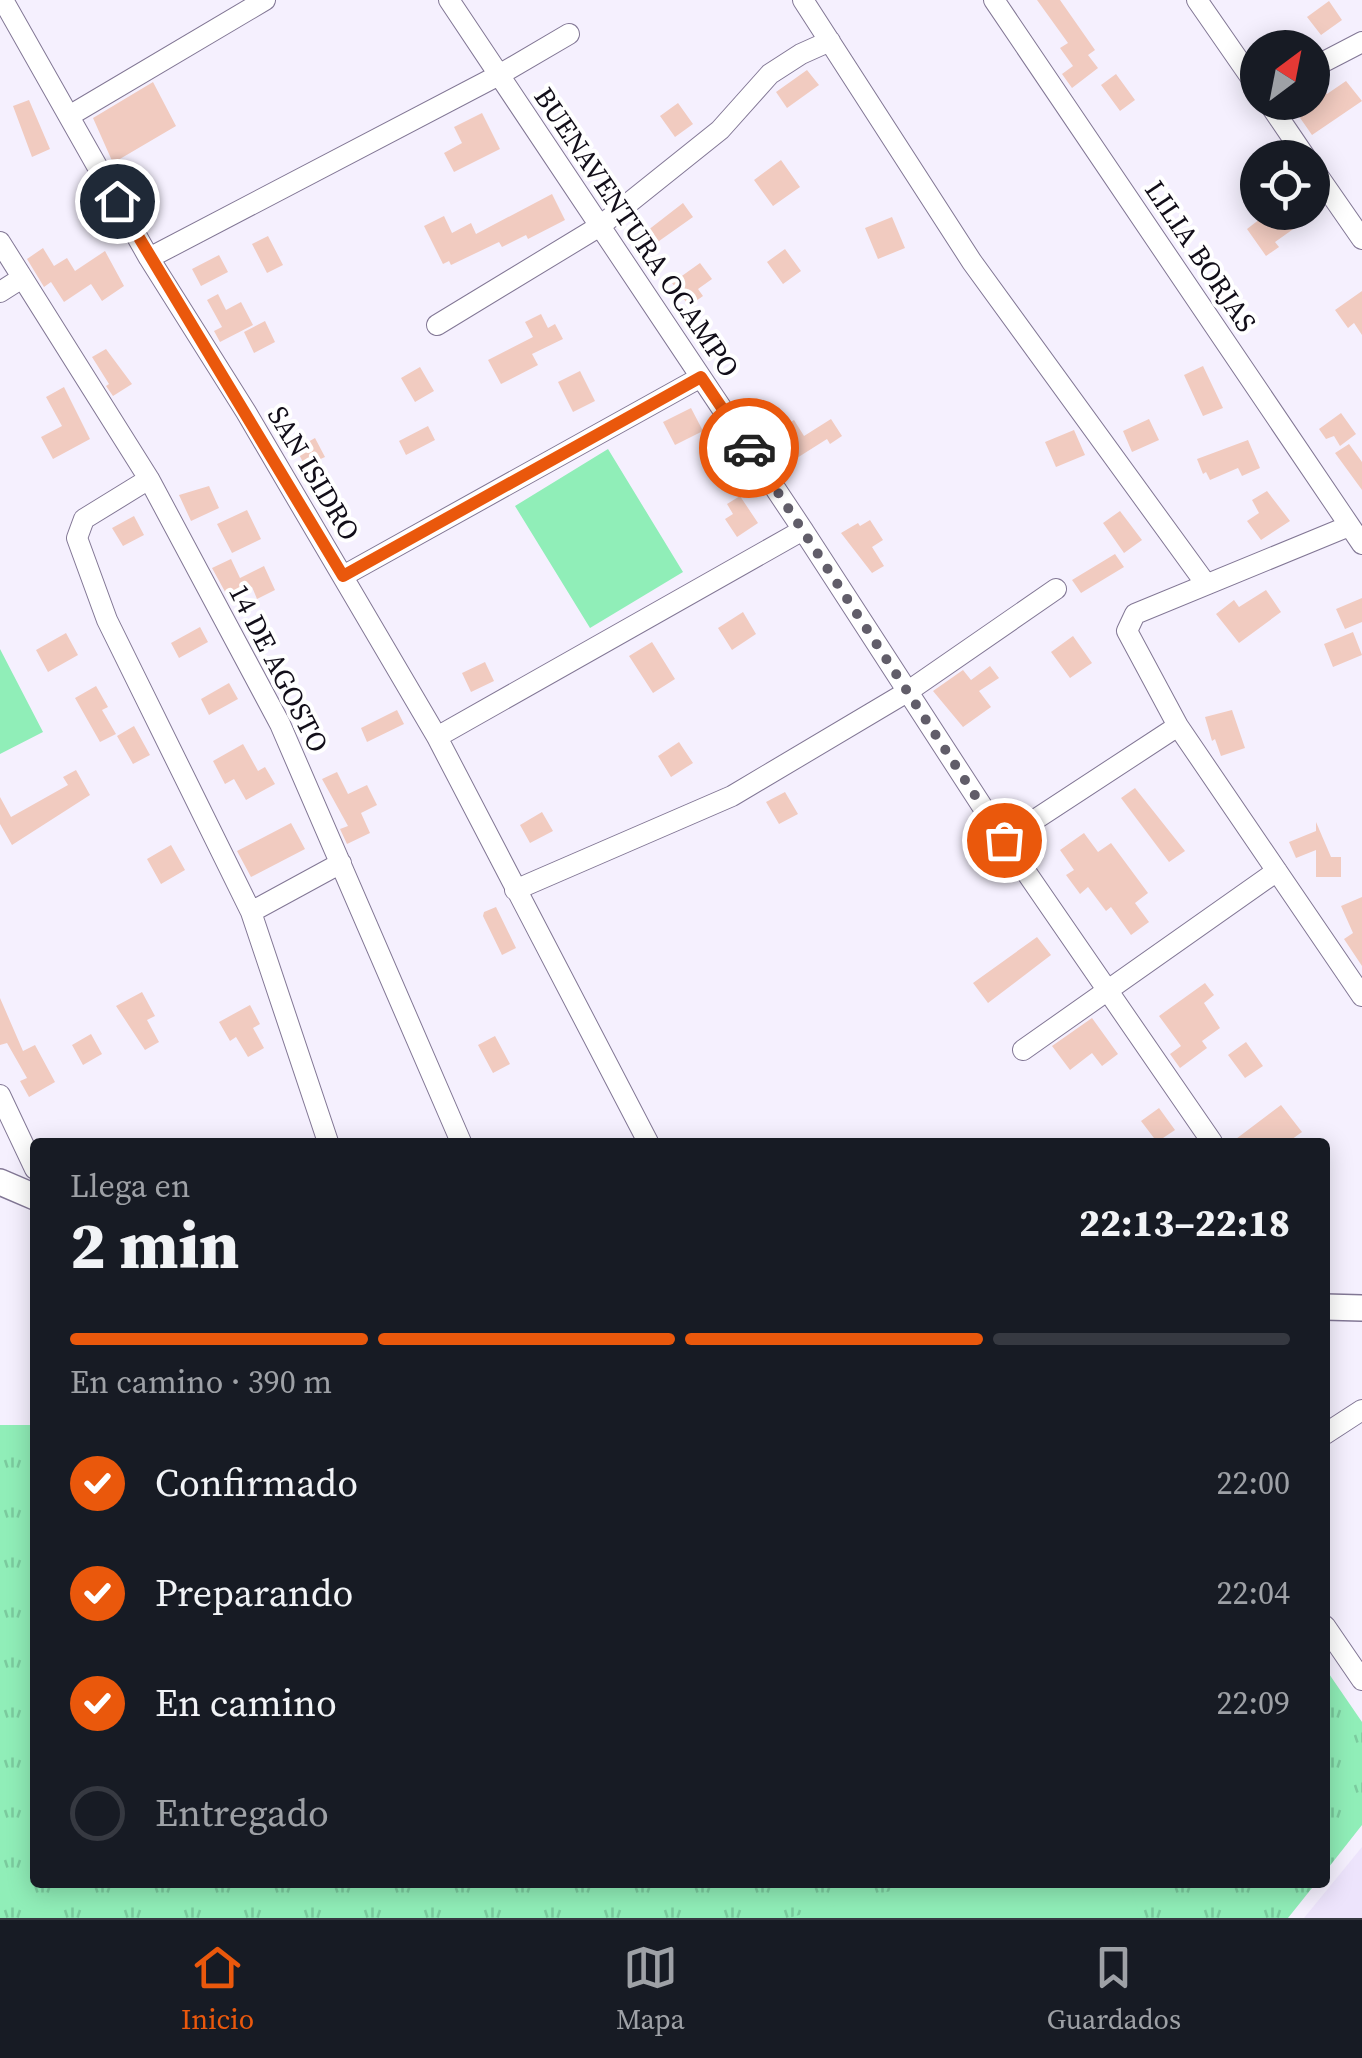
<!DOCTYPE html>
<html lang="es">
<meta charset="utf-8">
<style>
body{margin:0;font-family:"Source Serif 4",serif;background:#242831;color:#f1f3f6;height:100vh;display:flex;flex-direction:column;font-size:38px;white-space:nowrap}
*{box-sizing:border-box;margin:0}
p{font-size:32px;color:#9ea1a6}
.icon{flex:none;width:55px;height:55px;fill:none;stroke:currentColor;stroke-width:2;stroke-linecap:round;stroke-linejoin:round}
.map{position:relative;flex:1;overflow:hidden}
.drawer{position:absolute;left:30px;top:1138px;width:1300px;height:750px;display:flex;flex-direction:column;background:#171b24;border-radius:10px;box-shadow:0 5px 25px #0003}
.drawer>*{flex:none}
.needle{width:65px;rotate:32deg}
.tools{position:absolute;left:1240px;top:30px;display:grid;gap:20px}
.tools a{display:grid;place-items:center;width:90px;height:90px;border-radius:50%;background:#171b24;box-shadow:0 5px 25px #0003;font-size:50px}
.pin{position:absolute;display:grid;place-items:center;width:85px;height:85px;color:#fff;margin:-42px;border:5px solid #fff;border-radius:50%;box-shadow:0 2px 10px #0007}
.courier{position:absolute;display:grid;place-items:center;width:100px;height:100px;margin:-50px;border:8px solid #ea580c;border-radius:50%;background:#fff;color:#222;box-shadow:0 2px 12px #0007}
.headline em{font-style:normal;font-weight:800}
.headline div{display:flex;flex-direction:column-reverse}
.headline{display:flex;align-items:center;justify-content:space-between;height:170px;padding:0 40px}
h1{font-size:65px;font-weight:800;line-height:75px}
.bar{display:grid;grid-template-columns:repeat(4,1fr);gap:15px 10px;align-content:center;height:120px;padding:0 40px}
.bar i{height:12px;border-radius:8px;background:#363941}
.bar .active{background:#ea580c}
.bar p{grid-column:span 4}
ol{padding:0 40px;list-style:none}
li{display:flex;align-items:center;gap:30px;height:110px}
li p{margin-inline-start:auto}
li .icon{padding:10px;border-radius:50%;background:#ea580c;color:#fff;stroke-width:4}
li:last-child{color:#9ea1a6}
li i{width:55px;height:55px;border:5px solid #363941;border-radius:50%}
.menu{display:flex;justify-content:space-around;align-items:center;height:140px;border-top:2px solid #363941;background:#171b24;font-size:28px;color:#9ea1a6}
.menu a{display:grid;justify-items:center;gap:5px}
.menu .active{color:#ea580c}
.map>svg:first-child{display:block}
.built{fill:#ede4fc}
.grass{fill:url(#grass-tufts)}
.pitch{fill:#90eeb8}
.building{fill:#f1cbc0}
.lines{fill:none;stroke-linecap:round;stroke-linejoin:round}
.minor-casing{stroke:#827795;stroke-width:22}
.major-casing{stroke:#827795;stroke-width:28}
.minor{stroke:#fff;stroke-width:20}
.major{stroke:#fff;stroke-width:25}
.done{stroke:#615d69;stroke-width:10;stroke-dasharray:0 18}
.route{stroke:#ea580c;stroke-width:12}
.labels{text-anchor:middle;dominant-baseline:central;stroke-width:8;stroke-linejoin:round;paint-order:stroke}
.street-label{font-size:28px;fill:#120e19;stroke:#fff}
</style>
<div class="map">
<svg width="1362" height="1918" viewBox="0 0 1362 1918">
<defs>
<pattern id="grass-tufts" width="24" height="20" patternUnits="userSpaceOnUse" patternTransform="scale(2.5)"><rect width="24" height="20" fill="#90eeb8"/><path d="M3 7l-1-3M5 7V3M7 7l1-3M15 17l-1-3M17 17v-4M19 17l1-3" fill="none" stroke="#7bcb9e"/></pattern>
</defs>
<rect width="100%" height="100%" fill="#f5f0fe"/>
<path class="built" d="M1362,1847V1918H1304Z"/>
<path class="grass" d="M0,1425H35V1882L1316,1883L1288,1918H0Z
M1325,1668L1362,1722V1825L1325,1872Z"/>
<path class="pitch" d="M608,449L683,572L590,628L515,506Z
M0,649L43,732L0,754Z
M925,1882L1130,1883L1140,1918H788Z"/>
<path class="building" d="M1037,0H1060L1095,50L1088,55L1098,68L1072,88L1062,74L1073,66L1060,48L1068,43Z
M1329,1L1342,20L1321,35L1307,17Z
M807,70L819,85L787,108L776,92Z
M1116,74L1135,100L1120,111L1101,85Z
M1346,81L1362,101L1312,135L1289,102H1312V92L1321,86L1327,94Z
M153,82L176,126L113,163L93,118Z
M29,100L50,149L32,157L13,106Z
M678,103L693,124L675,137L660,116Z
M482,113L500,149L454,172L444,153L462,143L454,127Z
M781,160L800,187L773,206L754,180Z
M552,194L565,220L528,239L526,235L502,247L499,242L451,265L449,261L443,264L424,226L444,216L452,233L471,223L476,234Z
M683,203L693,217L652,246L643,234Z
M1269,212H1300L1306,220L1275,242L1279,247L1266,256L1247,229Z
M892,217L905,248L878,259L865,228Z
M268,236L283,265L267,273L252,244Z
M43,248L54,266L67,258L75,271L105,251L124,286L102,301L91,284L64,302L51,282L44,287L27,259Z
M785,249L801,271L783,284L767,262Z
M219,255L228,272L201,286L192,269Z
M700,263L712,279L698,289L703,296L689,306L672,283Z
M1362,291V335L1354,323L1348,328L1335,310Z
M218,294L226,310L241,302L253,325L220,342L214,331L222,327L207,300Z
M541,314L548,328L555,324L563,339L532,354L538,365L501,384L488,360L533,337L525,322Z
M265,321L275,342L254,353L244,332Z
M106,349L132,384L113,396L106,386L109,384L92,357Z
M1203,366L1223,408L1203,416L1184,375Z
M420,367L434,391L415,402L401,378Z
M580,371L595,401L573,412L558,382Z
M64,387L90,439L53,459L41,437L62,426L46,397Z
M691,408L703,431L675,445L663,422Z
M1341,413L1356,434L1340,446L1334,436L1326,439L1319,429Z
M831,419L842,436L830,444L827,439L789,463L770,435L794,420L804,436Z
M1149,419L1159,440L1132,452L1123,431Z
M428,426L435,440L406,455L399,441Z
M1074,430L1085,455L1056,467L1045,442Z
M304,434L308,442L315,438L325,457L305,466L292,441Z
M1248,440L1260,468L1242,476L1238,468L1210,480L1206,472L1203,474L1197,459Z
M1349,444L1362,462V490L1335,453Z
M209,486L219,508L191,521L179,495Z
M1267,491L1290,521L1261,540L1247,521L1259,513L1252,500Z
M740,496L758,523L737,537L725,519L733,514L727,504Z
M247,510L261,539L232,553L217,524Z
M1120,511L1142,540L1124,553L1103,523Z
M134,516L144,535L123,546L112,528Z
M870,520L883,540L872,547L884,566L872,573L841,533L858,523L860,526Z
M1115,554L1124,567L1081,593L1072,580Z
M231,559L240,578L264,566L275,590L257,599L252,587L229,599L212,568Z
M1266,590L1281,612L1239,643L1216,614L1234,600L1239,607Z
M1362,598V622L1345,629L1336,609Z
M743,612L756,634L732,650L718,628Z
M200,627L208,642L179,658L171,643Z
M1353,632L1362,655L1333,667L1324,644Z
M66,633L78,655L48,672L36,650Z
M1073,636L1092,663L1070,678L1051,652Z
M652,642L675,679L653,693L629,656Z
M485,662L494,681L471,692L462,673Z
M990,666L999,678L979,691L991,707L963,727L933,691L963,670L971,680Z
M229,683L238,699L209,715L201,699Z
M96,686L108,707L102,710L116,734L100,742L75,698Z
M397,710L404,724L367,742L361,728Z
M1232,710L1245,748L1221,756L1215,739L1212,741L1205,717Z
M134,726L150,755L133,764L117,736Z
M679,742L693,763L671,777L658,756Z
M243,744L258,771L265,767L275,784L246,800L234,779L225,784L213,761Z
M76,770L90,795L12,845L0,824V797L11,817L68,785L63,777Z
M337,772L348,794L367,785L377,805L361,813L370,833L347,844L340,829L348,826L322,779Z
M1135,788L1185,851L1169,862L1121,798Z
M785,792L798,814L779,824L766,802Z
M542,812L553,831L530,843L520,825Z
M1316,822L1331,857H1341V877H1316V850L1296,858L1289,842L1316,831Z
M291,823L305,849L251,877L237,851Z
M1084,833L1098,852L1111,843L1148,893L1135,903L1149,922L1131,935L1111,907L1106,911L1088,887L1080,894L1066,875L1074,870L1060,850Z
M171,845L185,870L161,884L147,859Z
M1362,897V966L1344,939L1353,933L1341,906Z
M496,907L516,948L502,955L483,916L484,912Z
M1037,937L1051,955L988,1003L973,983Z
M1205,983L1214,995L1204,1003L1220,1028L1202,1041L1207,1048L1180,1068L1170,1054L1181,1046L1159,1016Z
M142,992L155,1016L147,1020L159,1042L145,1050L116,1006Z
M0,998L23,1051L35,1045L55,1082L29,1097L20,1081L27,1078L7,1043L0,1045Z
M250,1005L260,1024L253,1028L264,1048L248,1057L236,1037L230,1041L219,1022Z
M1092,1018L1118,1054L1102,1066L1092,1053L1070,1070L1052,1046Z
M91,1034L102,1054L83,1065L72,1045Z
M495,1036L510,1064L493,1073L478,1045Z
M1246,1042L1263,1066L1245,1078L1228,1055Z
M1281,1105L1302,1132L1288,1142H1232Z
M1159,1108L1175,1130L1157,1142L1141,1121Z"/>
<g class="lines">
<g class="minor-casing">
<path id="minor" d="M3,0L149,258L246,412L437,737L648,1142
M449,0L803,530L1004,840L1212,1142
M803,0L972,262L1206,584
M994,0L1362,544
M1197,0L1258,88
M1312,68L1362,42
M1268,102L1306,158
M69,116L265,0
M1312,167L1362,239
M0,242L149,479L280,724L461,1142
M149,258L499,75L569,34
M0,292L22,278
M437,325L600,226L720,130L770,74L801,54L830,41
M149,479L84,519L77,538L107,620L251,912L328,1142
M1349,526L1135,614L1127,631L1178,726L1362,996
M343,576L701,377
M437,737L803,530
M1004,840L1178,726
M515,890L732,796L907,692L1056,589
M251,912L341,863
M1023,1050L1277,871
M0,1095L35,1169
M1325,1434L1362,1410
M1325,1626L1362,1680"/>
</g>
<g class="major-casing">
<path id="major" d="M0,1182L35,1197
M1325,1307L1362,1308"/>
</g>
<use href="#minor" class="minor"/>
<use href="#major" class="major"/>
</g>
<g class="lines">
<path class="done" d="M749,448L1004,840"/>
<path class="route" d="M117,201L343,576L701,377L749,448"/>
</g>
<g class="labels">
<g class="street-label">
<text transform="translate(637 232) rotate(56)">BUENAVENTURA OCAMPO</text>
<text transform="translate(1201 256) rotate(56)">LILIA BORJAS</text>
<text transform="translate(314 473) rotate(59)">SAN ISIDRO</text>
<text transform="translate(279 668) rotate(63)">14 DE AGOSTO</text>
</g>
</g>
</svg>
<div class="tools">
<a><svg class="needle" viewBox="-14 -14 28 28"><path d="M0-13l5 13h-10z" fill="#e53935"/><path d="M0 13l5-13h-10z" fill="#9ea1a6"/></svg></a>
<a><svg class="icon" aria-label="locate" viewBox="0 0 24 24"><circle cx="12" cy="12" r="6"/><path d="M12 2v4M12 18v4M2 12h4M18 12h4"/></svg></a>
</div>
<div class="pin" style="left:1004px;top:840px;background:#ea580c"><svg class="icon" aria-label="bag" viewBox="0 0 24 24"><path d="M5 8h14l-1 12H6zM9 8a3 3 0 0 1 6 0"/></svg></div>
<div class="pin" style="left:117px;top:201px;background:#1f2937"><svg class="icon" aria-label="home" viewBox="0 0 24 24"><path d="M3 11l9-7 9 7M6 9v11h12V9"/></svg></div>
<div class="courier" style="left:749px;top:448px"><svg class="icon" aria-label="car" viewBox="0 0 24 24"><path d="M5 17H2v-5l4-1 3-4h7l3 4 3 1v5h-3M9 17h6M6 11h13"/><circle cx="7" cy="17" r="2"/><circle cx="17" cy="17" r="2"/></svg></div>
<section class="drawer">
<div class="headline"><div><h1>2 min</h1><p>Llega en</p></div><em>22:13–22:18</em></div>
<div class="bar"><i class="active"></i><i class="active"></i><i class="active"></i><i></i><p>En camino · 390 m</p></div>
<ol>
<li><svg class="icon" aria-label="check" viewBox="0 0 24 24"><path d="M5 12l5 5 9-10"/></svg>Confirmado<p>22:00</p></li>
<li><svg class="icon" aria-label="check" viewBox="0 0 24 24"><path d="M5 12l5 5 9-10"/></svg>Preparando<p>22:04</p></li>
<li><svg class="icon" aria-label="check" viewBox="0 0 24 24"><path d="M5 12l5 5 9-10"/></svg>En camino<p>22:09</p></li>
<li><i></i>Entregado</li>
</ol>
</section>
</div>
<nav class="menu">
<a class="active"><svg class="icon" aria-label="home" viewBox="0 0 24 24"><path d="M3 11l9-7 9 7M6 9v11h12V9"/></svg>Inicio</a>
<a><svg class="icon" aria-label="map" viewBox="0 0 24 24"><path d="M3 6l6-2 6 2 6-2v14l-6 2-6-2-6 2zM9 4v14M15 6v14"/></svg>Mapa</a>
<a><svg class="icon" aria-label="saved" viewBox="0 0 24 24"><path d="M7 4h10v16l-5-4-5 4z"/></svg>Guardados</a>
</nav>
